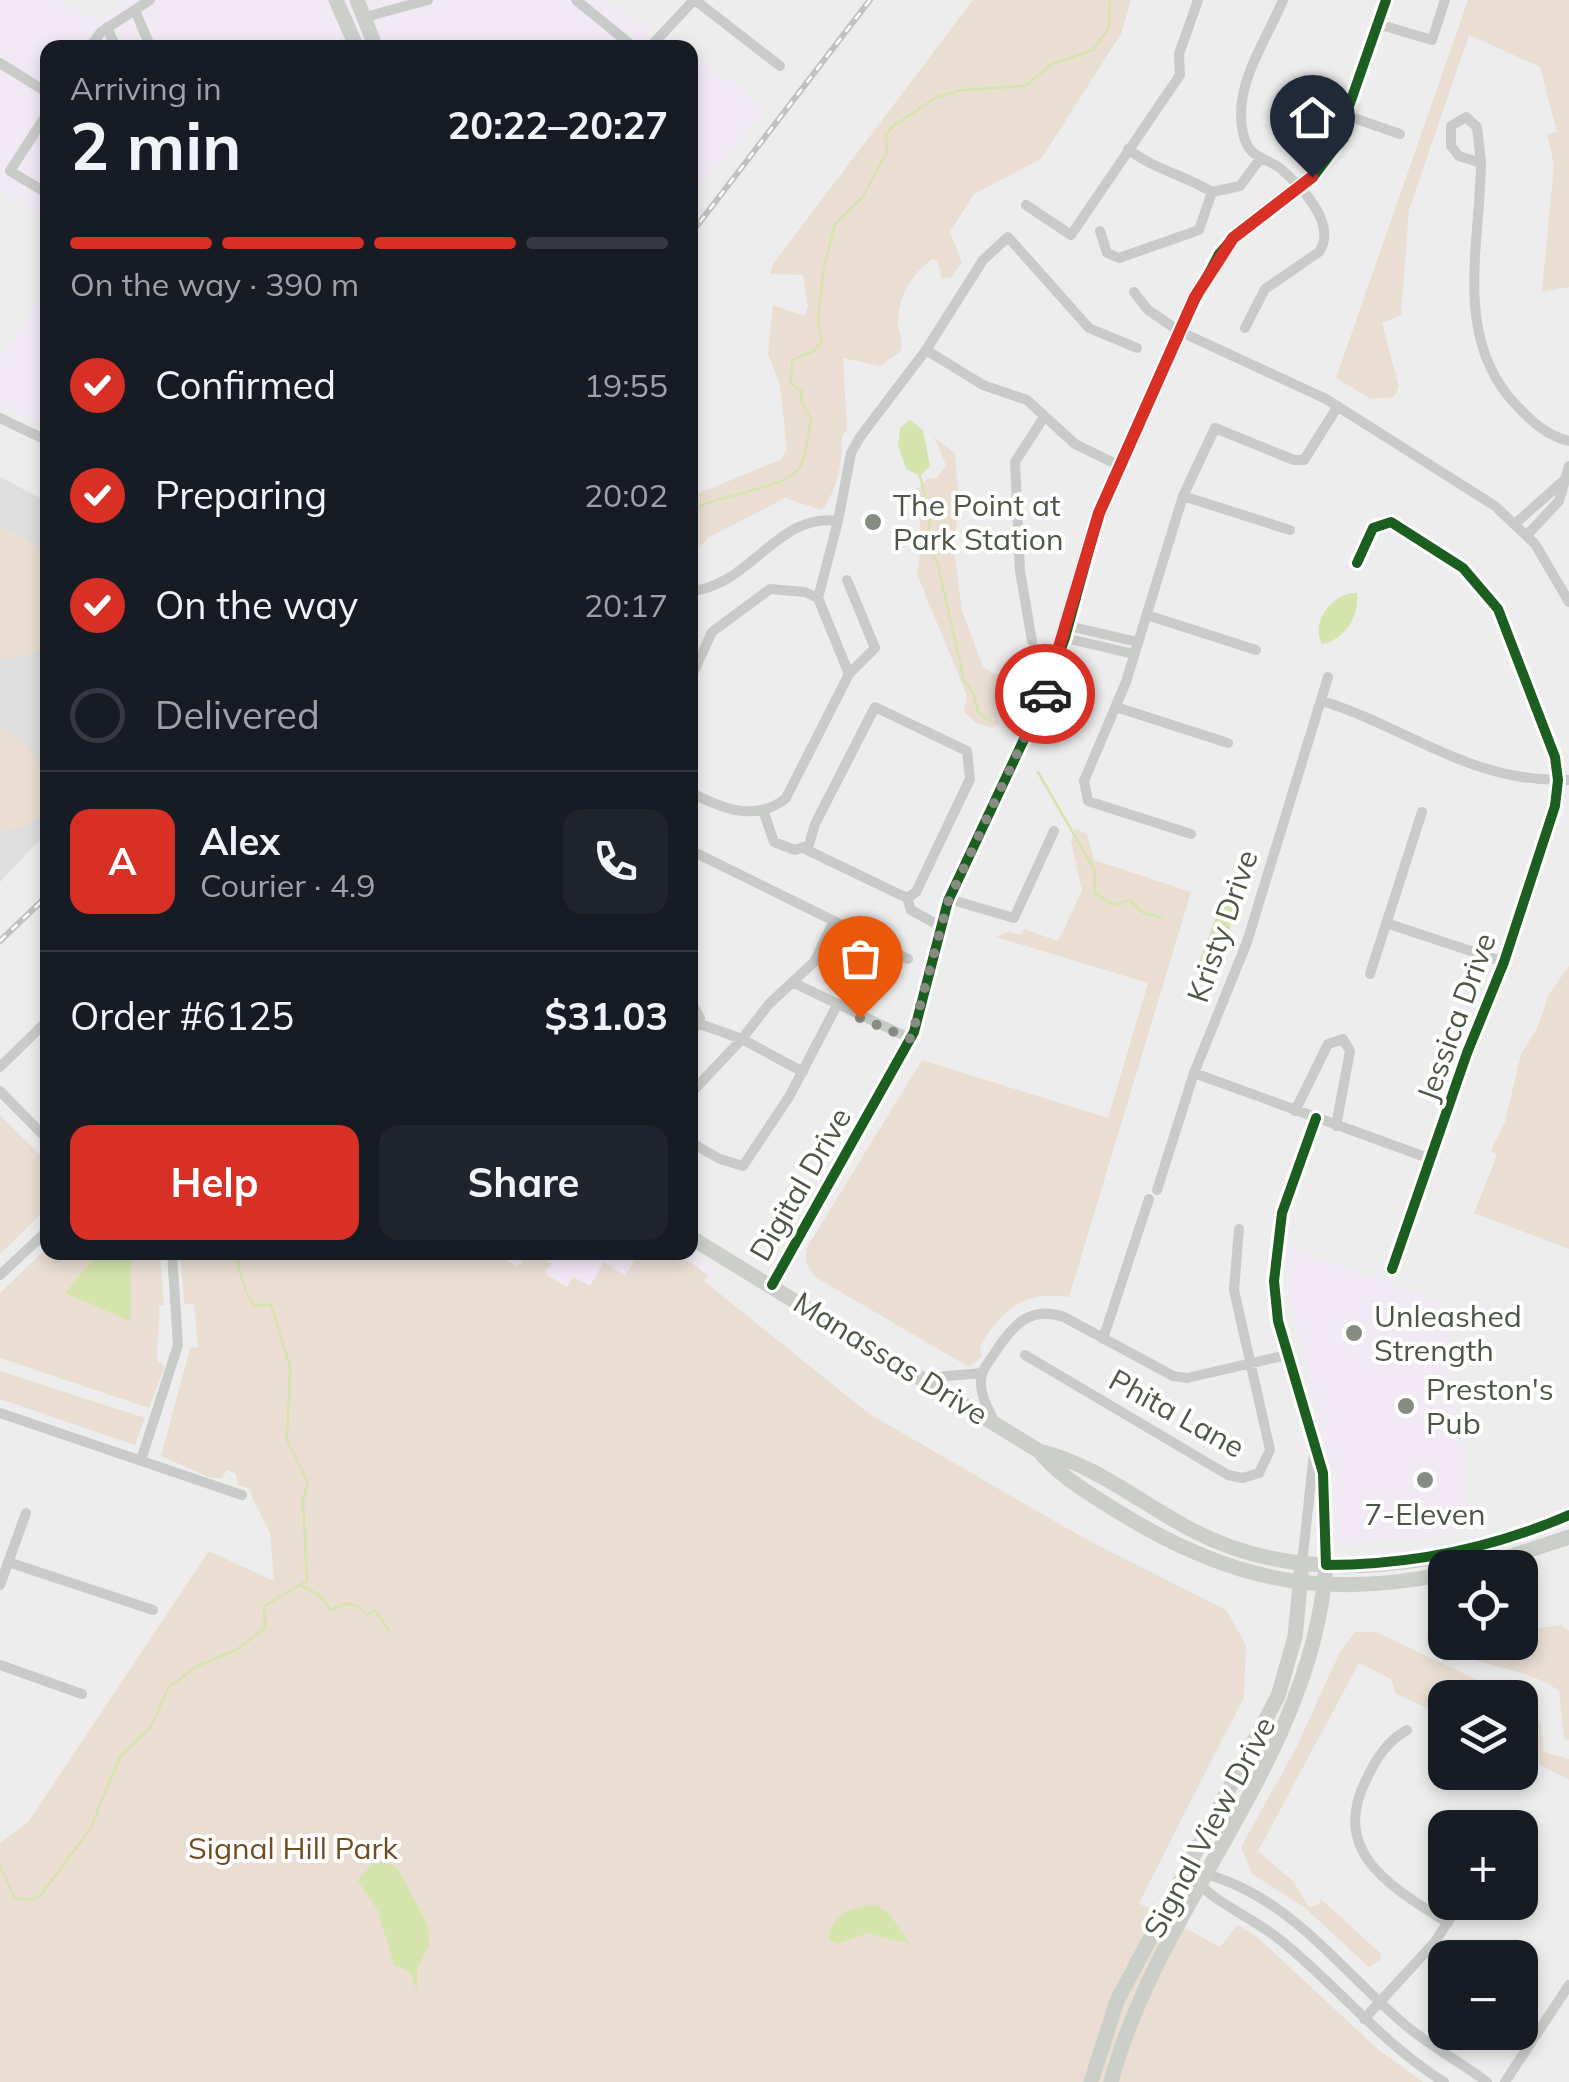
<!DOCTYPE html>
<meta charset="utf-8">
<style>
body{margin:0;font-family:Mulish,sans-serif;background:#20242c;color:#f1f3f6;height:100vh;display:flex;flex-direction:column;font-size:38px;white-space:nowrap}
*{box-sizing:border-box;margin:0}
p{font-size:32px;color:#9ea1a6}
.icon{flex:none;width:55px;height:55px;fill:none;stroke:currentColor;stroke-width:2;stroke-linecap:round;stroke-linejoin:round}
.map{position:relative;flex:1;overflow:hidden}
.details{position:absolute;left:40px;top:40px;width:658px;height:1220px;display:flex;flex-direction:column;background:#171b24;border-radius:20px;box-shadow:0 5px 15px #0003}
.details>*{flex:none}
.fabs{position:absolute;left:1428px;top:1550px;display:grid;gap:20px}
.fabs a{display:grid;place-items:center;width:110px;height:110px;border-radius:20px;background:#171b24;box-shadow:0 5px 15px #0003;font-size:50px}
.pin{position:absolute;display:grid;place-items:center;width:85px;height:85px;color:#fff;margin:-102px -42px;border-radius:50% 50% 50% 0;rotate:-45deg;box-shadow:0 0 10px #0007}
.pin .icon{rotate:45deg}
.courier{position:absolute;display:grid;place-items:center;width:100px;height:100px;margin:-50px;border:8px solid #d93025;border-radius:50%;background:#fff;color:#222;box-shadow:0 2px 12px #0007}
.head em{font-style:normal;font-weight:700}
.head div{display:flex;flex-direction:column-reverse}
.head{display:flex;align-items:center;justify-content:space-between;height:170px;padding:0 30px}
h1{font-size:65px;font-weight:700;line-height:75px}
.bar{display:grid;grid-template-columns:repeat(4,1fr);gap:15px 10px;align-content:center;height:120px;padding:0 30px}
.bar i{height:12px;border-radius:8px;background:#363941}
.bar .on{background:#d93025}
.bar p{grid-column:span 4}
.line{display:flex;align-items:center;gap:25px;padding:0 30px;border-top:2px solid #363941}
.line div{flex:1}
.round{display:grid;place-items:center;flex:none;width:105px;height:105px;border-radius:20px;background:#20242c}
ol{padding:0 30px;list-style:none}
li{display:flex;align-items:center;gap:30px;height:110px}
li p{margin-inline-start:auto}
li .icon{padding:10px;border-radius:50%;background:#d93025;color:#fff;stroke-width:4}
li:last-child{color:#9ea1a6}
li i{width:55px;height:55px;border:5px solid #363941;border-radius:50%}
.primary-button{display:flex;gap:20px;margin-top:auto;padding:20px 30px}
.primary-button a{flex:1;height:115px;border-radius:20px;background:#d93025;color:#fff;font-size:40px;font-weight:700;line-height:115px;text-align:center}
.primary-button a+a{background:#20242c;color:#f1f3f6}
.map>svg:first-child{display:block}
.commercial{fill:#f1e9f4}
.education{fill:#dededf}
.green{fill:#eaded3}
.water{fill:#d4e4ac}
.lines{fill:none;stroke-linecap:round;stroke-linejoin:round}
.stream{stroke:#d4e4ac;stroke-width:2.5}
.street{stroke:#c9cbc8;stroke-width:10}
.secondary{stroke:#cbcec9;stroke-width:15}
.rail-casing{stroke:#bfc2be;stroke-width:6}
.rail{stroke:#fff;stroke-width:2.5;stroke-dasharray:8;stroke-linecap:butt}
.cycleway-casing{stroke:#fff;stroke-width:16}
.cycleway{stroke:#1b5e20;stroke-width:10}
.done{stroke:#868c81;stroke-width:10;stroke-dasharray:0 18}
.route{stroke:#d93025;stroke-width:12}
.poi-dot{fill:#868c81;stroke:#fff;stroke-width:4}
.labels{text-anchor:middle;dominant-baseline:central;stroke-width:8;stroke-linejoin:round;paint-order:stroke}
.poi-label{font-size:30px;fill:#4e5747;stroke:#fff;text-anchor:start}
.street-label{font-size:30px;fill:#4e5747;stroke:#fff}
.park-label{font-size:30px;fill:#6f4d21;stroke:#fff}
</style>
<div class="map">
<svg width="1569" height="2082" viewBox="0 0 1569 2082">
<rect width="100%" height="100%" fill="#ededed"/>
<path class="commercial" d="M0,0H60L98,22L129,0H374L378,5L390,0H605L653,32L637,48H48L47,218L0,189Z
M690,51L766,110L690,200Z
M47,286V428L0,406V361Z
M1288,1247L1445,1303L1470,1527L1416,1539L1338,1544L1331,1466L1285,1281Z
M690,1252L719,1270L709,1277L638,1291L558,1292L497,1253Z"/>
<path class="education" d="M0,477L48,502L47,832L0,882Z"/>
<path class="green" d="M973,0H1131L1121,34L1041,159L974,194L950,232L962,262L952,277L942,278L937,261L932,259C911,275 899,295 898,321C897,333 905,339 900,352L880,366L843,358L847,429L842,436C842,463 839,487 822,510L785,498L708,538L690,557V497L780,460L787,450L780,385L768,354L773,305L804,316L808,307L803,275L770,274L773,264Z
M1468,0H1569V287L1542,292L1554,165L1547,134L1557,132L1540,67L1469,35L1409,210L1401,315L1382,323L1399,387L1394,397L1371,399L1336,378Z
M934,437L955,453L959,502L954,549L962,611L983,667L994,674L1006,673L996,701L998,724L992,728L976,723L964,712L967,696L917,574L922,538L915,491L928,478L936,479L946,465Z
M0,526L47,551V646L25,657L0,658Z
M0,726C43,759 48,759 47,813L24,826L0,831Z
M1075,828L1087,834L1094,860L1191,892L1069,1297C1022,1291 1004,1308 980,1346L982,1357L969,1367L815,1277L806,1263V1249L922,1060L1108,1118L1148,983L996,937L1008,932L1021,935L1024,929L1058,941L1082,891L1071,841Z
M1569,966V1249L1474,1213L1497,1155L1491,1150L1505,1122L1521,1054L1537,1029L1549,994Z
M0,1115L48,1163L47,1208L0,1254Z
M47,1248L48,1252L160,1253L164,1305L159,1306C161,1326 155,1346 158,1362L165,1366L149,1408L0,1358V1293Z
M497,1252L515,1266L522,1263L524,1253H536L551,1263L545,1274L567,1287L573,1277L590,1286L604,1262L625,1276L639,1253C668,1253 687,1256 709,1277L703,1280L868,1413L1082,1537L1226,1610L1246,1645L1244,1697L1139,1903L1220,1947L1237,1925L1256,1936L1380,2051L1423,2082H0V1843L29,1821L209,1551L274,1581L270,1533L248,1488L238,1485L236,1474L227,1470L222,1478H211L161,1456L190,1348L198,1347L194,1304H184L180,1253Z
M0,1371L145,1418L135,1445L0,1399Z
M1561,1625L1569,1631V1740L1564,1739L1559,1691C1525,1664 1457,1667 1425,1634L1445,1631V1642H1520V1631Z
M1355,1632H1376L1514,1697L1445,1698V1716L1396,1694L1391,1679L1359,1663L1258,1851L1293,1881L1309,1907L1318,1905L1321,1899L1380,1953L1381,1959L1369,1967L1305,1908L1252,1874L1241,1847L1296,1748L1340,1652Z
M1520,1700C1543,1711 1541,1728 1544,1752L1569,1759V1780L1520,1755Z"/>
<path class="water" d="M910,420L923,430L930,466L920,476L906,469L898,445L900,428Z
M1357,593C1360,615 1345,640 1322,644C1310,622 1333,592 1357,593Z
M1233,891C1239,915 1221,954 1209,976L1197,980V969L1222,900Z
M98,1253H131L130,1321L65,1293Z
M387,1861L398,1869L428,1925L429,1946L417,1968V1992L410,1972L394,1965L378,1911L358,1881L373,1862Z
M875,1905L888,1912L910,1944L867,1933L838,1944L829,1940C831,1914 852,1907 875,1905Z"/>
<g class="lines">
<path class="stream" d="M920,476L930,513L928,547L937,561L964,680L974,694L978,712L990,721
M690,511C714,495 790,488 800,467C807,453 808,435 811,420L801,400L802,392L791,383L792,360L814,351L822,340L818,320L824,267L835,224L862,198L887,152L886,135L892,127L937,97L961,90L1025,86L1052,64L1093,50L1109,28L1110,0
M1038,772L1094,869L1095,893L1113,905L1130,900L1142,912L1161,918
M182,1256L220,1259L234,1252
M301,1585L319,1595L331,1610L347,1603L360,1607L367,1615L375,1610L390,1632
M0,1866L15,1898L33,1900L41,1895L90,1829L120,1757L150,1728L169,1687L197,1666L236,1650L265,1628L264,1606L307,1581L303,1500L308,1483L287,1440L290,1367L271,1305H254C244,1290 238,1271 237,1252"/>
<path class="street" d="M576,0L635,48
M695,0L780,66
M136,13L151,48
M365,17L428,0
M1378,24L1432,40L1445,0
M107,27L116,48
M89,48L101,32L150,0
M649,48L694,0
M0,63L48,93
M48,112L10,171L48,194
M1348,116L1400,134
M1466,117L1477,127L1481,163L1459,156L1451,146V126Z
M1128,149C1153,169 1184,175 1212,192L1240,186L1260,159
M1481,163C1480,247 1452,340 1518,407C1533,423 1548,436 1569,441
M1026,205L1071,235L1180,75L1179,54L1198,0
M1100,231L1107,253L1119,258L1199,230L1212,192
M1134,292L1148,310L1179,331L1326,399L1495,506L1535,544L1569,602
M1245,328L1265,289L1319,252C1338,224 1301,186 1280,168C1266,158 1251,158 1245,140C1229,90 1265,44 1283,0
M926,350L983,385L1027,400L1075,444L1118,465
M0,418L48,441
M1183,496L1290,530
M1516,523L1563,481
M1528,534L1559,501L1569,466
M1357,563L1373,528L1391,522L1463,568L1498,609L1555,757L1558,780L1555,806L1504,962L1467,1053L1392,1269
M847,580L875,648L849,674
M690,591C749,588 778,511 838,521L851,453L860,437L926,350L983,260L1008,237L1089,328L1137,348
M1147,615L1256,650
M1068,626L1138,642
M1065,638L1134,654
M1032,641L1020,571L1015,462L1044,417
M690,680L712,632L770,589L805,592L818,598
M1322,701C1410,728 1469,783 1569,780
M1116,707L1228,743
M690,792C720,808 756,823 786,798L849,674L818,598L838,521
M763,810L774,842L795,850L809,845L815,824L875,707L967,751L970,779L916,892L907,898L803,848
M1191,834L1088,801L1084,781L1126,682L1183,496L1215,428L1294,460H1304L1338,406
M690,850L834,921L814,962L769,1004L742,1039L700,1024
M907,898L911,910L940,926
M949,899L1014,918L1054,831
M834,921L908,959
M1386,923L1504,962
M1370,974L1422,812
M794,983L911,1039
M690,1000L700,1018L690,1036
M0,1067L48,1020
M1194,1073L1431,1159
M0,1091L48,1140
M690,1094L742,1039L803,1072
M1295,1111L1328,1044L1343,1039L1350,1051L1336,1126
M1316,1118L1282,1213L1274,1281L1278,1321L1323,1473L1326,1565
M690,1142L720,1159L743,1166L789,1097L836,1007
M1157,1190L1194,1073L1247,942L1328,677
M0,1275L48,1230
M772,1285L914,1032L948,901L1041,703L1065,638L1099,513L1186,317L1219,254L1233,238L1313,177L1334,149L1386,0
M1103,1339L1149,1199
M1025,1355L1228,1475L1243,1478L1259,1473L1270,1450L1234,1290L1239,1229
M925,1378L982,1373
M0,1413L242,1495
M994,1421C988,1409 981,1396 981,1383C980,1372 988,1363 994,1354C1012,1326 1029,1305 1064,1317L1173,1376L1187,1378L1287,1355
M141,1460L178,1345L172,1252
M8,1562L153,1610
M1302,1564L1314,1453
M0,1585L26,1513
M0,1665L82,1694
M1407,1730C1387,1741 1376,1759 1367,1778C1328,1853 1393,1888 1448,1923
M1484,1824L1485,1828
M1187,1870C1282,1886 1335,1965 1404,2024C1430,2046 1460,2062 1487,2082
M1187,1870C1211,1903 1248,1914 1279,1939C1337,1985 1381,2043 1444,2082
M1364,2019L1434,1943L1461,1902
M1505,2082L1569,1985"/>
<path class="secondary" d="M336,0L357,48
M357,0L376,48
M690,1237L1039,1451C1095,1464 1143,1505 1194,1531C1310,1591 1454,1565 1569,1515
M1039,1451C1060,1477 1089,1493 1117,1511C1226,1579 1319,1600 1445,1574
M1475,1568L1569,1537
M1091,2082L1117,2001L1278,1696L1295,1637L1302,1564
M1111,2082C1160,1900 1312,1759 1326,1565"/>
<g class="rail-casing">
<path id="rail" d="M690,235L870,0
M0,941L48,895"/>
</g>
<use href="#rail" class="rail"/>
<g class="cycleway-casing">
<path id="cycleway" d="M1357,563L1373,528L1391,522L1463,568L1498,609L1555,757L1558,780L1555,806L1504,962L1467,1053L1392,1269
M1316,1118L1282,1213L1274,1281L1278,1321L1323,1473L1326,1565C1411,1565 1491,1549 1569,1515
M772,1285L914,1032L948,901L1041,703L1065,638L1099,513L1186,317L1219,254L1233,238L1313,177L1334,149L1386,0"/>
</g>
<use href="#cycleway" class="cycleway"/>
</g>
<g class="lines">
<path class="done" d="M860,1018L911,1039L948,902L1045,694"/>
<path class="route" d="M1045,694L1099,513L1195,297L1233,238L1312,177"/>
</g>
<g class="poi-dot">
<circle cx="873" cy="522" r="10"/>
<circle cx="1354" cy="1333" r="10"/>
<circle cx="1406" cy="1406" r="10"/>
<circle cx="1425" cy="1480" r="10"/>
</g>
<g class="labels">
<g class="poi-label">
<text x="893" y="505">The Point at<tspan x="893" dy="34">Park Station</tspan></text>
<text x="1374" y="1316">Unleashed<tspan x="1374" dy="34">Strength</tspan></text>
<text x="1426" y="1389">Preston's<tspan x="1426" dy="34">Pub</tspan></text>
<text x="1425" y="1514" text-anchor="middle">7-Eleven</text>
</g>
<g class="street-label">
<text transform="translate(1222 926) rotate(-71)">Kristy Drive</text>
<text transform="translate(1456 1017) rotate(-70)">Jessica Drive</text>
<text transform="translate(800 1184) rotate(-60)">Digital Drive</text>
<text transform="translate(891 1358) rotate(32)">Manassas Drive</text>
<text transform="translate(1177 1413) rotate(29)">Phita Lane</text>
<text transform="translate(1209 1827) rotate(-62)">Signal View Drive</text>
</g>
<g class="park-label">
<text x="293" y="1848">Signal Hill Park</text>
</g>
</g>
</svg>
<div class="fabs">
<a><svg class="icon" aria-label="locate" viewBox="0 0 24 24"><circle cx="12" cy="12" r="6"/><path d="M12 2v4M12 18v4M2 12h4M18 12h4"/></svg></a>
<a><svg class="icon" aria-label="layers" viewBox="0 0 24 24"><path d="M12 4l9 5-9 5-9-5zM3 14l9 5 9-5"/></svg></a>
<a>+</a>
<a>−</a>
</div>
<div class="pin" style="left:860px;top:1018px;background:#ea580c"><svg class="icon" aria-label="bag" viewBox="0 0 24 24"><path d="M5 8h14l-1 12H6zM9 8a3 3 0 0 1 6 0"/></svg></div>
<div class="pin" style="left:1312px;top:177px;background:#1f2937"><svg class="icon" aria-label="home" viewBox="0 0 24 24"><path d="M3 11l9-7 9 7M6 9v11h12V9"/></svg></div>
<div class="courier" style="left:1045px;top:694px"><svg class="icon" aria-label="car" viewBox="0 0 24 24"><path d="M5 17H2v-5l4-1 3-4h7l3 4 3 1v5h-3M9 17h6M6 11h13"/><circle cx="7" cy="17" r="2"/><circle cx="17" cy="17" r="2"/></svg></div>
<section class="details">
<div class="head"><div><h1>2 min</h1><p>Arriving in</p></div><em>20:22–20:27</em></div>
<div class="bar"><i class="on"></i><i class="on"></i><i class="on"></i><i></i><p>On the way · 390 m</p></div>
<ol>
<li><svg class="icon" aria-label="check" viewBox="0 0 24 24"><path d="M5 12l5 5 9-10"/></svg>Confirmed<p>19:55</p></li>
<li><svg class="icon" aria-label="check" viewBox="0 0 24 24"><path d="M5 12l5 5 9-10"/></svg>Preparing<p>20:02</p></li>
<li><svg class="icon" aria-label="check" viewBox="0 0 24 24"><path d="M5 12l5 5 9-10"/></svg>On the way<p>20:17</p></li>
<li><i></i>Delivered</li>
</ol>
<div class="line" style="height:180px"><b class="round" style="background:#d93025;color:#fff">A</b><div><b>Alex</b><p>Courier · 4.9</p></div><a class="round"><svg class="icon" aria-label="phone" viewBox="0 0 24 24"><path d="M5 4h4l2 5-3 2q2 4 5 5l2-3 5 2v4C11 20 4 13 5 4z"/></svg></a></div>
<div class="line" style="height:130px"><div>Order #6125</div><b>$31.03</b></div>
<div class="primary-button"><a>Help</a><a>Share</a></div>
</section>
</div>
